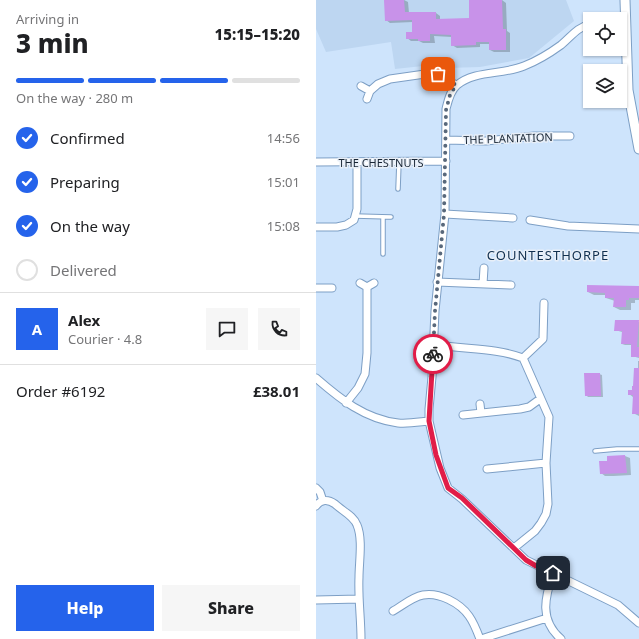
<!DOCTYPE html>
<meta charset="utf-8">
<style>
body{margin:0;font-family:"Noto Sans",sans-serif;background:#f6f6f6;color:#202124;height:100vh;display:flex;flex-direction:column;font-size:15px;white-space:nowrap}
*{box-sizing:border-box;margin:0}
p{font-size:13px;color:#757577}
.icon{flex:none;width:22px;height:22px;fill:none;stroke:currentColor;stroke-width:2;stroke-linecap:round;stroke-linejoin:round}
.map{position:relative;flex:1;overflow:hidden}
.panel{display:flex;flex-direction:column;background:#fff;width:316px}
.panel>*{flex:none}
.fabs{position:absolute;left:267px;top:12px;display:grid;gap:8px}
.fabs a{display:grid;place-items:center;width:44px;height:44px;border-radius:0px;background:#fff;box-shadow:0 1px 3px #0004;font-size:20px}
.pin{position:absolute;display:grid;place-items:center;width:34px;height:34px;color:#fff;margin:-17px;border-radius:8px;box-shadow:0 2px 6px #0006}
.courier{position:absolute;display:grid;place-items:center;width:40px;height:40px;margin:-20px;border:3px solid #e11d48;border-radius:50%;background:#fff;color:#222;box-shadow:0 1px 5px #0007}
.headline em{font-style:normal;font-weight:800}
.headline div{display:flex;flex-direction:column-reverse}
.headline{display:flex;align-items:center;justify-content:space-between;height:68px;padding:0 16px}
h1{font-size:26px;font-weight:800;line-height:30px}
.bar{display:grid;grid-template-columns:repeat(4,1fr);gap:6px 4px;align-content:center;height:48px;padding:0 16px}
.bar i{height:5px;border-radius:3px;background:#e0e0e0}
.bar .selected{background:#2563eb}
.bar p{grid-column:span 4}
.line{display:flex;align-items:center;gap:10px;padding:0 16px;border-top:1px solid #e0e0e0}
.line div{flex:1}
.round{display:grid;place-items:center;flex:none;width:42px;height:42px;border-radius:0px;background:#f6f6f6}
ol{padding:0 16px;list-style:none}
li{display:flex;align-items:center;gap:12px;height:44px}
li p{margin-inline-start:auto}
li .icon{padding:4px;border-radius:50%;background:#2563eb;color:#fff;stroke-width:4}
li:last-child{color:#757577}
li i{width:22px;height:22px;border:2px solid #e0e0e0;border-radius:50%}
.action{display:flex;gap:8px;margin-top:auto;padding:8px 16px}
.action a{flex:1;height:46px;border-radius:0px;background:#2563eb;color:#fff;font-size:16px;font-weight:800;line-height:46px;text-align:center}
.action a+a{background:#f6f6f6;color:#202124}
main{display:flex;flex:1;min-height:0}
.map>svg:first-child{display:block}
.built{fill:#bdd6f1}
.shadow{fill:#0003}
.building{fill:#c892e9}
.lines{fill:none;stroke-linecap:round;stroke-linejoin:round}
.service-casing{stroke:#7d9fc5;stroke-width:5.5}
.minor-casing{stroke:#7d9fc5;stroke-width:9}
.tertiary-casing{stroke:#7d9fc5;stroke-width:11}
.service{stroke:#fff;stroke-width:3.5}
.minor{stroke:#fff;stroke-width:7}
.tertiary{stroke:#fff;stroke-width:9}
.done{stroke:#58687b;stroke-width:4;stroke-dasharray:0 7.2}
.route{stroke:#e11d48;stroke-width:5}
.labels{text-anchor:middle;dominant-baseline:central;stroke-width:3;stroke-linejoin:round;paint-order:stroke}
.street-label{font-size:11px;fill:#192635;stroke:#e8eff8}
.quarter-label{font-size:13px;letter-spacing:1px;fill:#102f4f;stroke:#e8eff8}
</style>
<main>
<section class="panel">
<div class="headline"><div><h1>3 min</h1><p>Arriving in</p></div><em>15:15–15:20</em></div>
<div class="bar"><i class="selected"></i><i class="selected"></i><i class="selected"></i><i></i><p>On the way · 280 m</p></div>
<ol>
<li><svg class="icon" aria-label="check" viewBox="0 0 24 24"><path d="M5 12l5 5 9-10"/></svg>Confirmed<p>14:56</p></li>
<li><svg class="icon" aria-label="check" viewBox="0 0 24 24"><path d="M5 12l5 5 9-10"/></svg>Preparing<p>15:01</p></li>
<li><svg class="icon" aria-label="check" viewBox="0 0 24 24"><path d="M5 12l5 5 9-10"/></svg>On the way<p>15:08</p></li>
<li><i></i>Delivered</li>
</ol>
<div class="line" style="height:72px"><b class="round" style="background:#2563eb;color:#fff">A</b><div><b>Alex</b><p>Courier · 4.8</p></div><a class="round"><svg class="icon" aria-label="chat" viewBox="0 0 24 24"><path d="M4 5h16v11H9l-5 4z"/></svg></a><a class="round"><svg class="icon" aria-label="phone" viewBox="0 0 24 24"><path d="M5 4h4l2 5-3 2q2 4 5 5l2-3 5 2v4C11 20 4 13 5 4z"/></svg></a></div>
<div class="line" style="height:52px"><div>Order #6192</div><b>£38.01</b></div>
<div class="action"><a>Help</a><a>Share</a></div>
</section>
<div class="map">
<svg width="323" height="639" viewBox="0 0 323 639">
<rect width="100%" height="100%" fill="#cee4fc"/>
<path class="built" d="M0,0H250L258,21L213,58L164,67L131,68L116,65L79,69L75,42L10,52L0,29Z"/>
<path class="shadow" d="M69,0H88L92,2L93,13H120L124,16V20L154,19V0H186L190,3L191,31L194,33V52H178L174,50V44H164V47L141,48L136,45V37L118,36L119,43H107L103,41H95L91,38L97,33V22L74,23L70,20Z
M323,287V300H319V303H315V310H304L298,307L299,301L290,298V295H278L272,292Z
M300,321L323,322V358L316,356V345H309L306,344V332L299,330Z
M322,361H323V416L317,413V397L313,394L318,387L322,369Z
M283,374L286,375L287,397H272L270,395Z
M309,456L314,458L315,475L298,476H289L285,473L292,462V457Z"/>
<path class="building" d="M68,0H88L89,12H120V19L153,18V0H186L187,29H190V50H173V42H160V45L135,46V35L114,34V41H102V39H90V32H96V20L69,21Z
M271,285L323,286V298H313V300H310V307H297L298,298H289V293L271,292Z
M299,320H323L321,347H323V357H315V344H305L306,331H298Z
M318,368H323V414H316L317,395H312V390H316V386H317Z
M268,373H284L285,396H269Z
M309,455L311,473L284,474L283,461H291V456Z"/>
<g class="lines">
<g class="service-casing">
<path id="service" d="M82,189L83,162
M39,216L75,217
M67,254V217
M279,451L301,449H323"/>
</g>
<g class="minor-casing">
<path id="minor" d="M274,24C260,28 256,36 245,45C234,53 221,61 208,66C187,75 159,70 141,85C134,91 132,101 130,109L129,214L119,311L116,377L113,409V421L124,468L132,488L146,499L210,560L302,605L323,623
M45,86L54,91L51,99
M54,91L62,84L74,79L109,74H122L140,85
M130,140L170,141L218,136H254
M0,162L130,161
M129,214L197,218
M214,220L252,226L323,229
M0,227H21L30,225L38,220L41,209V162
M121,282L195,285
M44,283L51,287L58,283
M167,284L168,268
M0,288H16
M117,344C146,350 178,347 207,358L233,417L230,463L232,504L230,514L225,523L219,531L198,548
M207,358L227,339L228,303
M0,378C24,399 49,419 82,423C92,424 103,422 113,421
M30,403L42,388L49,374L51,353V287
M164,404L165,413
M147,415L204,409L213,407L224,399
M171,469L230,463
M0,488L4,492L7,501
M0,506C5,499 12,499 19,504C25,510 38,516 41,525C47,539 43,562 43,577C42,598 45,618 45,639
M237,573C229,597 223,620 245,639
M0,600L43,599
M77,611C86,606 96,597 107,595C123,592 144,603 153,616C158,623 161,631 164,639
M165,639L231,618"/>
</g>
<g class="tertiary-casing">
<path id="tertiary" d="M309,0L312,90L323,149"/>
</g>
<use href="#service" class="service"/>
<use href="#minor" class="minor"/>
<use href="#tertiary" class="tertiary"/>
</g>
<g class="lines">
<path class="done" d="M117,354L119,311L128,214L130,110L134,95L140,85L122,74"/>
<path class="route" d="M117,354L113,421L120,455L132,488L146,498L210,560L220,566L237,573"/>
</g>
<g class="labels">
<g class="street-label">
<text transform="translate(192 138) rotate(-2)">THE PLANTATION</text>
<text x="65" y="162">THE CHESTNUTS</text>
</g>
<g class="quarter-label">
<text x="232" y="255">COUNTESTHORPE</text>
</g>
</g>
</svg>
<div class="fabs">
<a><svg class="icon" aria-label="locate" viewBox="0 0 24 24"><circle cx="12" cy="12" r="6"/><path d="M12 2v4M12 18v4M2 12h4M18 12h4"/></svg></a>
<a><svg class="icon" aria-label="layers" viewBox="0 0 24 24"><path d="M12 4l9 5-9 5-9-5zM3 14l9 5 9-5"/></svg></a>
</div>
<div class="pin" style="left:122px;top:74px;background:#ea580c"><svg class="icon" aria-label="bag" viewBox="0 0 24 24"><path d="M5 8h14l-1 12H6zM9 8a3 3 0 0 1 6 0"/></svg></div>
<div class="pin" style="left:237px;top:573px;background:#1f2937"><svg class="icon" aria-label="home" viewBox="0 0 24 24"><path d="M3 11l9-7 9 7M6 9v11h12V9"/></svg></div>
<div class="courier" style="left:117px;top:354px"><svg class="icon" aria-label="bike" viewBox="0 0 24 24"><circle cx="6" cy="16" r="4"/><circle cx="18" cy="16" r="4"/><path d="M6 16l4-8h5l3 8M10 8l3 8H6M13 5h3"/></svg></div>
</div>
</main>
